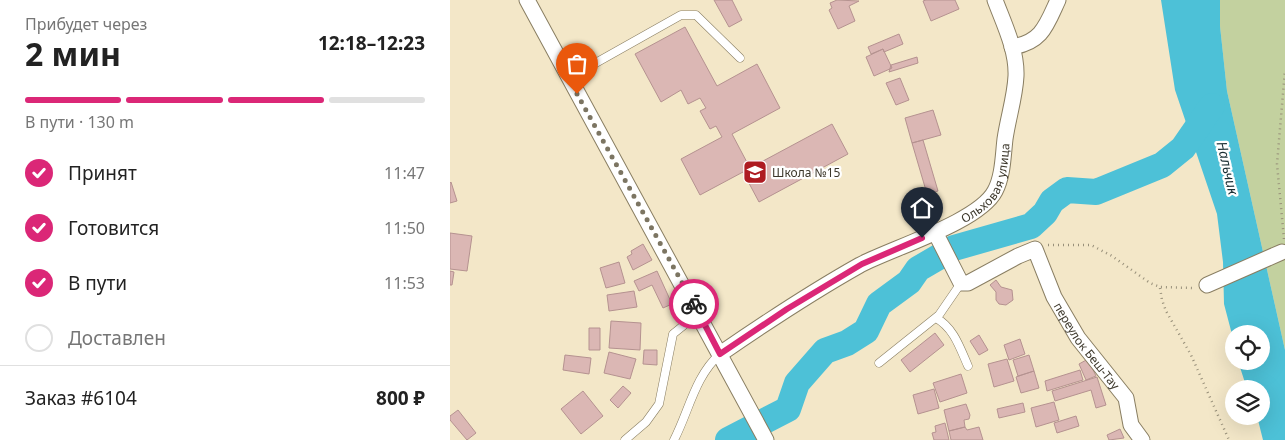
<!DOCTYPE html>
<html lang="ru">
<meta charset="utf-8">
<style>
body{margin:0;font-family:"Noto Sans",sans-serif;background:#f6f6f6;color:#222;height:100vh;display:flex;flex-direction:column;font-size:19px;white-space:nowrap}
*{box-sizing:border-box;margin:0}
p{font-size:16px;color:#767676}
.icon{flex:none;width:28px;height:28px;fill:none;stroke:currentColor;stroke-width:2;stroke-linecap:round;stroke-linejoin:round}
.map{position:relative;flex:1;overflow:hidden}
.panel{display:flex;flex-direction:column;background:#fff;width:450px}
.panel>*{flex:none}
.buttons{position:absolute;left:775px;top:325px;display:grid;gap:10px}
.buttons a{display:grid;place-items:center;width:45px;height:45px;border-radius:50%;background:#fff;box-shadow:0 5px 20px #0002;font-size:25px}
.pin{position:absolute;display:grid;place-items:center;width:42px;height:42px;color:#fff;margin:-51px -21px;border-radius:50% 50% 50% 0;rotate:-45deg;box-shadow:0 0 5px #0007}
.pin .icon{rotate:45deg}
.courier{position:absolute;display:grid;place-items:center;width:50px;height:50px;margin:-25px;border:4px solid #db2777;border-radius:50%;background:#fff;color:#222;box-shadow:0 1px 6px #0007}
.summary em{font-style:normal;font-weight:700}
.summary div{display:flex;flex-direction:column-reverse}
.summary{display:flex;align-items:center;justify-content:space-between;height:85px;padding:0 25px}
h1{font-size:32px;font-weight:700;line-height:38px}
.bar{display:grid;grid-template-columns:repeat(4,1fr);gap:8px 5px;align-content:center;height:60px;padding:0 25px}
.bar i{height:6px;border-radius:4px;background:#e0e0e0}
.bar .selected{background:#db2777}
.bar p{grid-column:span 4}
.line{display:flex;align-items:center;gap:12px;padding:0 25px;border-top:1px solid #e0e0e0}
.line div{flex:1}
ol{padding:0 25px;list-style:none}
li{display:flex;align-items:center;gap:15px;height:55px}
li p{margin-inline-start:auto}
li .icon{padding:5px;border-radius:50%;background:#db2777;color:#fff;stroke-width:4}
li:last-child{color:#767676}
li i{width:28px;height:28px;border:2px solid #e0e0e0;border-radius:50%}
main{display:flex;flex:1;min-height:0}
.map>svg:first-child{display:block}
.green{fill:#c3d19f}
.water{fill:#4dc1d7}
.lines{fill:none;stroke-linecap:round;stroke-linejoin:round}
.river{stroke:#4dc1d7;stroke-width:26}
.building{fill:#dbb7b4;stroke:#b59290}
.lane-casing{stroke:#897e62;stroke-width:9}
.street-casing{stroke:#897e62;stroke-width:17}
.path{stroke:#98907a;stroke-width:2.5;stroke-dasharray:1 4;stroke-linecap:butt}
.lane{stroke:#fff;stroke-width:8}
.street{stroke:#fff;stroke-width:15}
.done{stroke:#7c7562;stroke-width:5;stroke-dasharray:0 9}
.route{stroke:#db2777;stroke-width:6}
.labels{text-anchor:middle;dominant-baseline:central;stroke-width:4.5;stroke-linejoin:round;paint-order:stroke}
.poi-label{font-size:12px;fill:#3c372b;stroke:#fff;text-anchor:start}
.street-label{font-size:12px;fill:#3c372b;stroke:#fff}
.water-label{font-size:14px;font-style:italic;fill:#1b2f34;stroke:#fff}
</style>
<main>
<section class="panel">
<div class="summary"><div><h1>2 мин</h1><p>Прибудет через</p></div><em>12:18–12:23</em></div>
<div class="bar"><i class="selected"></i><i class="selected"></i><i class="selected"></i><i></i><p>В пути · 130 m</p></div>
<ol>
<li><svg class="icon" aria-label="check" viewBox="0 0 24 24"><path d="M5 12l5 5 9-10"/></svg>Принят<p>11:47</p></li>
<li><svg class="icon" aria-label="check" viewBox="0 0 24 24"><path d="M5 12l5 5 9-10"/></svg>Готовится<p>11:50</p></li>
<li><svg class="icon" aria-label="check" viewBox="0 0 24 24"><path d="M5 12l5 5 9-10"/></svg>В пути<p>11:53</p></li>
<li><i></i>Доставлен</li>
</ol>
<div class="line" style="height:65px"><div>Заказ #6104</div><b>800 ₽</b></div>
</section>
<div class="map">
<svg width="835" height="440" viewBox="0 0 835 440">
<rect width="100%" height="100%" fill="#f3e7c8"/>
<path class="green" d="M770,0H835V350L777,91L770,26Z"/>
<path class="water" d="M711,0H770V26L777,91L835,350V440H813L807,416H811V389H797L788,361H811V334H784V342L774,304L773,262L767,214L725,90Z"/>
<g class="lines">
<path class="river" d="M278,440L338,409L347,383L375,351L397,343L416,331L429,304L459,282L468,269L504,248L581,226L595,213L602,201L617,190L646,192L712,165L733,148L762,106"/>
</g>
<path class="building" d="M264,0H282L292,20L279,27Z
M387,0L409,1L399,6L405,21L388,29L379,10L382,8L380,3Z
M476,0H505L509,9L481,21L473,1Z
M235,27L267,86L307,64L330,108L282,134L300,168L382,124L398,154L309,202L293,172L250,195L231,159L272,137L266,126L260,129L250,111L256,108L250,98L238,104L231,90L211,102L185,54Z
M449,34L453,44L434,52L433,49L421,54L418,47Z
M433,49L442,68L424,76L416,57Z
M467,57L468,63L439,72L441,65Z
M450,78L459,100L446,105L436,83Z
M483,110L491,135L462,143L455,118Z
M473,140L488,191L477,194L462,143Z
M1,182L7,201L0,203V183Z
M0,233L22,236L17,271L0,269Z
M193,244L202,260L183,270L177,257L182,254L181,251Z
M169,262L175,283L156,288L150,268Z
M0,271L4,272L2,285H0Z
M207,271L222,304L213,308L202,285L189,291L184,281Z
M546,280L551,287L562,290L563,300L556,305L549,304L546,300V292L540,285Z
M184,291L187,307L159,311L157,295Z
M161,321L191,323L190,350L159,348Z
M139,328H150V350H139Z
M485,333L494,345L460,372L451,360Z
M529,335L538,350L529,355L520,341Z
M570,339L575,354L559,360L554,345Z
M194,350H207V365L193,364Z
M159,352L186,359L180,379L154,373Z
M115,355L141,358L139,374L113,370Z
M579,355L584,371L568,376L563,360Z
M557,359L564,381L544,387L538,364Z
M638,359L646,376L636,380L629,364Z
M630,370L633,380L597,391L595,381Z
M584,371L589,388L571,393L566,377Z
M511,374L517,393L490,402L483,383Z
M647,377L656,405L646,408L641,390L605,401L602,391Z
M173,386L181,393L168,408L160,400Z
M484,389L489,408L468,414L463,395Z
M133,391L153,416L131,434L111,409Z
M604,402L609,420L586,427L581,408Z
M573,403L575,412L549,418L547,409Z
M516,404L520,415L519,419L514,420L515,427L499,431L494,410Z
M8,410L26,433L17,440L0,420V416Z
M626,416L629,426L607,433L604,423Z
M495,423L499,440H484L482,433L486,432L485,426Z
M515,427L517,430L529,427L533,440H501L499,431Z
M670,429L674,438L659,440L657,435Z"/>
<g class="lines">
<g class="lane-casing">
<path id="lane" d="M119,78L231,15H246L290,58
M486,318C504,328 510,348 518,366
M429,363L489,315L511,283
M175,440L196,422L209,404L223,334L249,313
M224,440C239,411 245,376 270,354"/>
</g>
<g class="street-casing">
<g id="street">
<path d="M77,0L316,440"/>
<path d="M562,47C592,42 596,26 608,0"/>
<path id="s1" d="M485,232L511,283H518L568,256L585,249L604,297L628,338L676,398L681,425L692,440"/>
<path d="M757,285L832,252"/>
<path id="s2" d="M270,354C315,323 362,292 410,265C442,248 529,222 545,191C553,176 553,156 555,139C558,118 565,97 566,76C567,50 554,24 545,0"/>
</g>
</g>
<path class="path" d="M834,239L827,164L835,70
M598,245H641L662,256L700,283L710,287L743,288
M710,288L712,300L716,311L741,355L779,440"/>
<use href="#lane" class="lane"/>
<use href="#street" class="street"/>
</g>
<g class="lines">
<path class="done" d="M127,94L244,304"/>
<path class="route" d="M244,304L270,354L337,309L412,264L472,238"/>
</g>
<defs>
<g id="school-square" transform="scale(1.25)"><rect x="-9" y="-9" width="18" height="18" rx="4" fill="#ae1b22" stroke="#fff"/><path d="M0-5L7-2L0 1L-7-2ZM-4 1L0 2.5L4 1V4Q0 6-4 4Z" fill="#fff"/></g>
</defs>
<g fill-rule="evenodd">
<use href="#school-square" x="305" y="172"/>
</g>
<g class="labels">
<g class="poi-label">
<text x="322" y="172">Школа №15</text>
</g>
<g class="street-label">
<text stroke="none"><textPath href="#s2" startOffset="324">Ольховая улица</textPath></text>
<text stroke="none"><textPath href="#s1" startOffset="250">переулок Беш-Тау</textPath></text>
</g>
<g class="water-label">
<text transform="translate(778 168) rotate(77)">Нальчик</text>
</g>
</g>
</svg>
<div class="buttons">
<a><svg class="icon" aria-label="locate" viewBox="0 0 24 24"><circle cx="12" cy="12" r="6"/><path d="M12 2v4M12 18v4M2 12h4M18 12h4"/></svg></a>
<a><svg class="icon" aria-label="layers" viewBox="0 0 24 24"><path d="M12 4l9 5-9 5-9-5zM3 14l9 5 9-5"/></svg></a>
</div>
<div class="pin" style="left:127px;top:94px;background:#ea580c"><svg class="icon" aria-label="bag" viewBox="0 0 24 24"><path d="M5 8h14l-1 12H6zM9 8a3 3 0 0 1 6 0"/></svg></div>
<div class="pin" style="left:472px;top:238px;background:#1f2937"><svg class="icon" aria-label="home" viewBox="0 0 24 24"><path d="M3 11l9-7 9 7M6 9v11h12V9"/></svg></div>
<div class="courier" style="left:244px;top:304px"><svg class="icon" aria-label="bike" viewBox="0 0 24 24"><circle cx="6" cy="16" r="4"/><circle cx="18" cy="16" r="4"/><path d="M6 16l4-8h5l3 8M10 8l3 8H6M13 5h3"/></svg></div>
</div>
</main>
